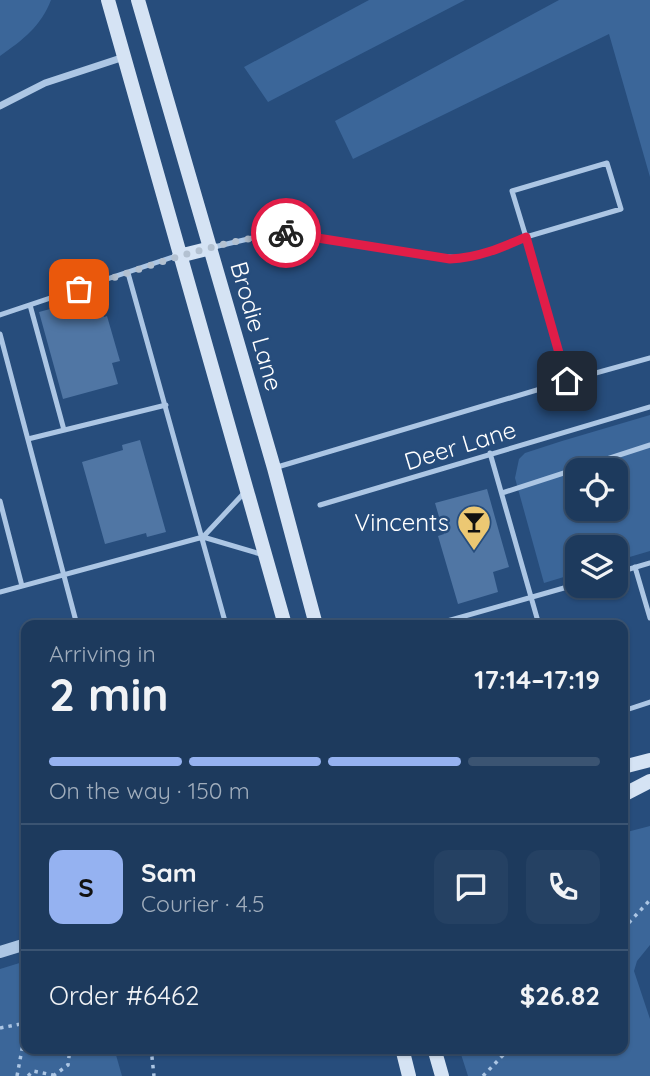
<!DOCTYPE html>
<meta charset="utf-8">
<style>
body{margin:0;font-family:Quicksand,sans-serif;background:#254163;color:#f1f3f6;height:100vh;display:flex;flex-direction:column;font-size:26px;white-space:nowrap}
*{box-sizing:border-box;margin:0}
p{font-size:23px;color:#a0adbc}
.icon{flex:none;width:38px;height:38px;fill:none;stroke:currentColor;stroke-width:2;stroke-linecap:round;stroke-linejoin:round}
.map{position:relative;flex:1;overflow:hidden}
.side{position:absolute;left:21px;top:620px;width:607px;height:434px;display:flex;flex-direction:column;background:#1d3a5d;border-radius:14px;box-shadow:0 2px 5px #0004,0 0 0 2px #3b5472}
.side>*{flex:none}
.fabs{position:absolute;left:565px;top:458px;display:grid;gap:14px}
.fabs a{display:grid;place-items:center;width:63px;height:63px;border-radius:14px;background:#1d3a5d;box-shadow:0 2px 5px #0004,0 0 0 2px #3b5472;font-size:35px}
.pin{position:absolute;display:grid;place-items:center;width:60px;height:60px;color:#fff;margin:-30px;border-radius:14px;box-shadow:0 4px 10px #0006}
.courier{position:absolute;display:grid;place-items:center;width:70px;height:70px;margin:-35px;border:5px solid #e11d48;border-radius:50%;background:#fff;color:#222;box-shadow:0 2px 9px #0007}
.headline em{font-style:normal;font-weight:700}
.headline div{display:flex;flex-direction:column-reverse}
.headline{display:flex;align-items:center;justify-content:space-between;height:119px;padding:0 28px}
h1{font-size:46px;font-weight:700;line-height:52px}
.bar{display:grid;grid-template-columns:repeat(4,1fr);gap:10px 7px;align-content:center;height:84px;padding:0 28px}
.bar i{height:9px;border-radius:5px;background:#3b5472}
.bar .selected{background:#95b2f1}
.bar p{grid-column:span 4}
.line{display:flex;align-items:center;gap:18px;padding:0 28px;border-top:2px solid #3b5472}
.line div{flex:1}
.round{display:grid;place-items:center;flex:none;width:74px;height:74px;border-radius:14px;background:#254163}
.map>svg:first-child{display:block}
.green{fill:#3b6699;fill-rule:evenodd}
.building{fill:#5076a4}
.lines{fill:none;stroke-linecap:round;stroke-linejoin:round}
.path{stroke:#acc6e4;stroke-width:3.5;stroke-dasharray:3.5 5;stroke-linecap:butt}
.service{stroke:#acc6e4;stroke-width:5}
.minor{stroke:#acc6e4;stroke-width:7}
.tertiary{stroke:#acc6e4;stroke-width:12}
.secondary{stroke:#d5e3f4;stroke-width:14}
.done{stroke:#b3c1d1;stroke-width:7;stroke-dasharray:0 12.6}
.route{stroke:#e11d48;stroke-width:9}
.labels{text-anchor:middle;dominant-baseline:central;stroke-width:5;stroke-linejoin:round;paint-order:stroke}
.street-label{font-size:24px;fill:#fff;stroke:#274d7c}
.poi-label{font-size:24px;fill:#fff;stroke:#274d7c;text-anchor:end}
</style>
<div class="map">
<svg width="650" height="1076" viewBox="0 0 650 1076">
<rect width="100%" height="100%" fill="#274d7c"/>
<path class="green" d="M0,0H51C41,26 23,40 0,56Z
M369,0H465L268,102L244,67Z
M559,0H650V177L609,34L353,159L335,121Z
M650,415V551L616,561V548H578L577,573L544,583L515,478L519,459L525,453L562,441ZM578,471H616V509H578Z
M650,826V945L637,961L634,971L650,1019V1076H468L459,1048H623V833Z
M26,961V1048H114L122,1076H0V969Z"/>
<path class="building" d="M97,291L104,317L107,316L120,361L112,363L118,384L63,399L39,312L80,301L79,297Z
M140,440L166,532L147,537L146,533L105,544L82,462L123,450L122,445Z
M487,489L509,567L493,572L498,592L458,604L438,536L444,534L435,503Z"/>
<g class="lines">
<path class="path" d="M623,929L650,900
M0,1028L26,1023
M151,1048L154,1076
M17,1076L26,1028
M28,1076L33,1071L53,1075
M53,1076L68,1065L70,1048
M483,1076L510,1048"/>
<path class="service" d="M607,163L621,209L526,237L512,191Z
M214,247L261,236L286,233L431,256L466,258L487,253L526,237L567,381L274,468
M128,273L226,625
M30,305L64,430
M0,315L176,256
M0,334L77,625
M567,381L650,358
M28,439L166,405
M490,453L539,625
M244,493L203,537L264,555
M502,493L650,445
M0,501L22,586
M320,505L650,407
M635,567L650,618
M616,573L650,563
M0,592L203,537
M433,625L578,584
M623,711L650,702"/>
<path class="minor" d="M0,106L45,83L124,57"/>
<path class="tertiary" d="M0,952L26,944"/>
<path class="secondary" d="M108,0L285,625
M138,0L274,468L316,625
M179,256L211,248
M623,767L650,760
M623,795L650,781
M402,1048L409,1076
M434,1048L442,1076"/>
</g>
<g class="lines">
<path class="done" d="M79,289C147,267 215,241 286,233"/>
<path class="route" d="M286,233L450,259C477,258 501,248 526,237L567,381"/>
</g>
<defs>
<g id="bar-pin" transform="scale(1.75)"><path d="M0 17L-7.5 6A9.5 9.5 0 1 1 7.5 6Z" fill="#ecc873" stroke="#274d7c"/><path d="M-6-5H6L.8 .8V4.5H3.5V6h-7V4.5H-.8V.8Z" fill="#111"/></g>
</defs>
<g fill-rule="evenodd">
<use href="#bar-pin" x="474" y="522"/>
</g>
<g class="labels">
<g class="street-label">
<text transform="translate(257 326) rotate(74)">Brodie Lane</text>
<text transform="translate(460 445) rotate(-17)">Deer Lane</text>
</g>
<g class="poi-label">
<text x="449" y="522">Vincents</text>
</g>
</g>
</svg>
<div class="fabs">
<a><svg class="icon" aria-label="locate" viewBox="0 0 24 24"><circle cx="12" cy="12" r="6"/><path d="M12 2v4M12 18v4M2 12h4M18 12h4"/></svg></a>
<a><svg class="icon" aria-label="layers" viewBox="0 0 24 24"><path d="M12 4l9 5-9 5-9-5zM3 14l9 5 9-5"/></svg></a>
</div>
<div class="pin" style="left:79px;top:289px;background:#ea580c"><svg class="icon" aria-label="bag" viewBox="0 0 24 24"><path d="M5 8h14l-1 12H6zM9 8a3 3 0 0 1 6 0"/></svg></div>
<div class="pin" style="left:567px;top:381px;background:#1f2937"><svg class="icon" aria-label="home" viewBox="0 0 24 24"><path d="M3 11l9-7 9 7M6 9v11h12V9"/></svg></div>
<div class="courier" style="left:286px;top:233px"><svg class="icon" aria-label="bike" viewBox="0 0 24 24"><circle cx="6" cy="16" r="4"/><circle cx="18" cy="16" r="4"/><path d="M6 16l4-8h5l3 8M10 8l3 8H6M13 5h3"/></svg></div>
<section class="side">
<div class="headline"><div><h1>2 min</h1><p>Arriving in</p></div><em>17:14–17:19</em></div>
<div class="bar"><i class="selected"></i><i class="selected"></i><i class="selected"></i><i></i><p>On the way · 150 m</p></div>
<div class="line" style="height:126px"><b class="round" style="background:#95b2f1;color:#111">S</b><div><b>Sam</b><p>Courier · 4.5</p></div><a class="round"><svg class="icon" aria-label="chat" viewBox="0 0 24 24"><path d="M4 5h16v11H9l-5 4z"/></svg></a><a class="round"><svg class="icon" aria-label="phone" viewBox="0 0 24 24"><path d="M5 4h4l2 5-3 2q2 4 5 5l2-3 5 2v4C11 20 4 13 5 4z"/></svg></a></div>
<div class="line" style="height:91px"><div>Order #6462</div><b>$26.82</b></div>
</section>
</div>
